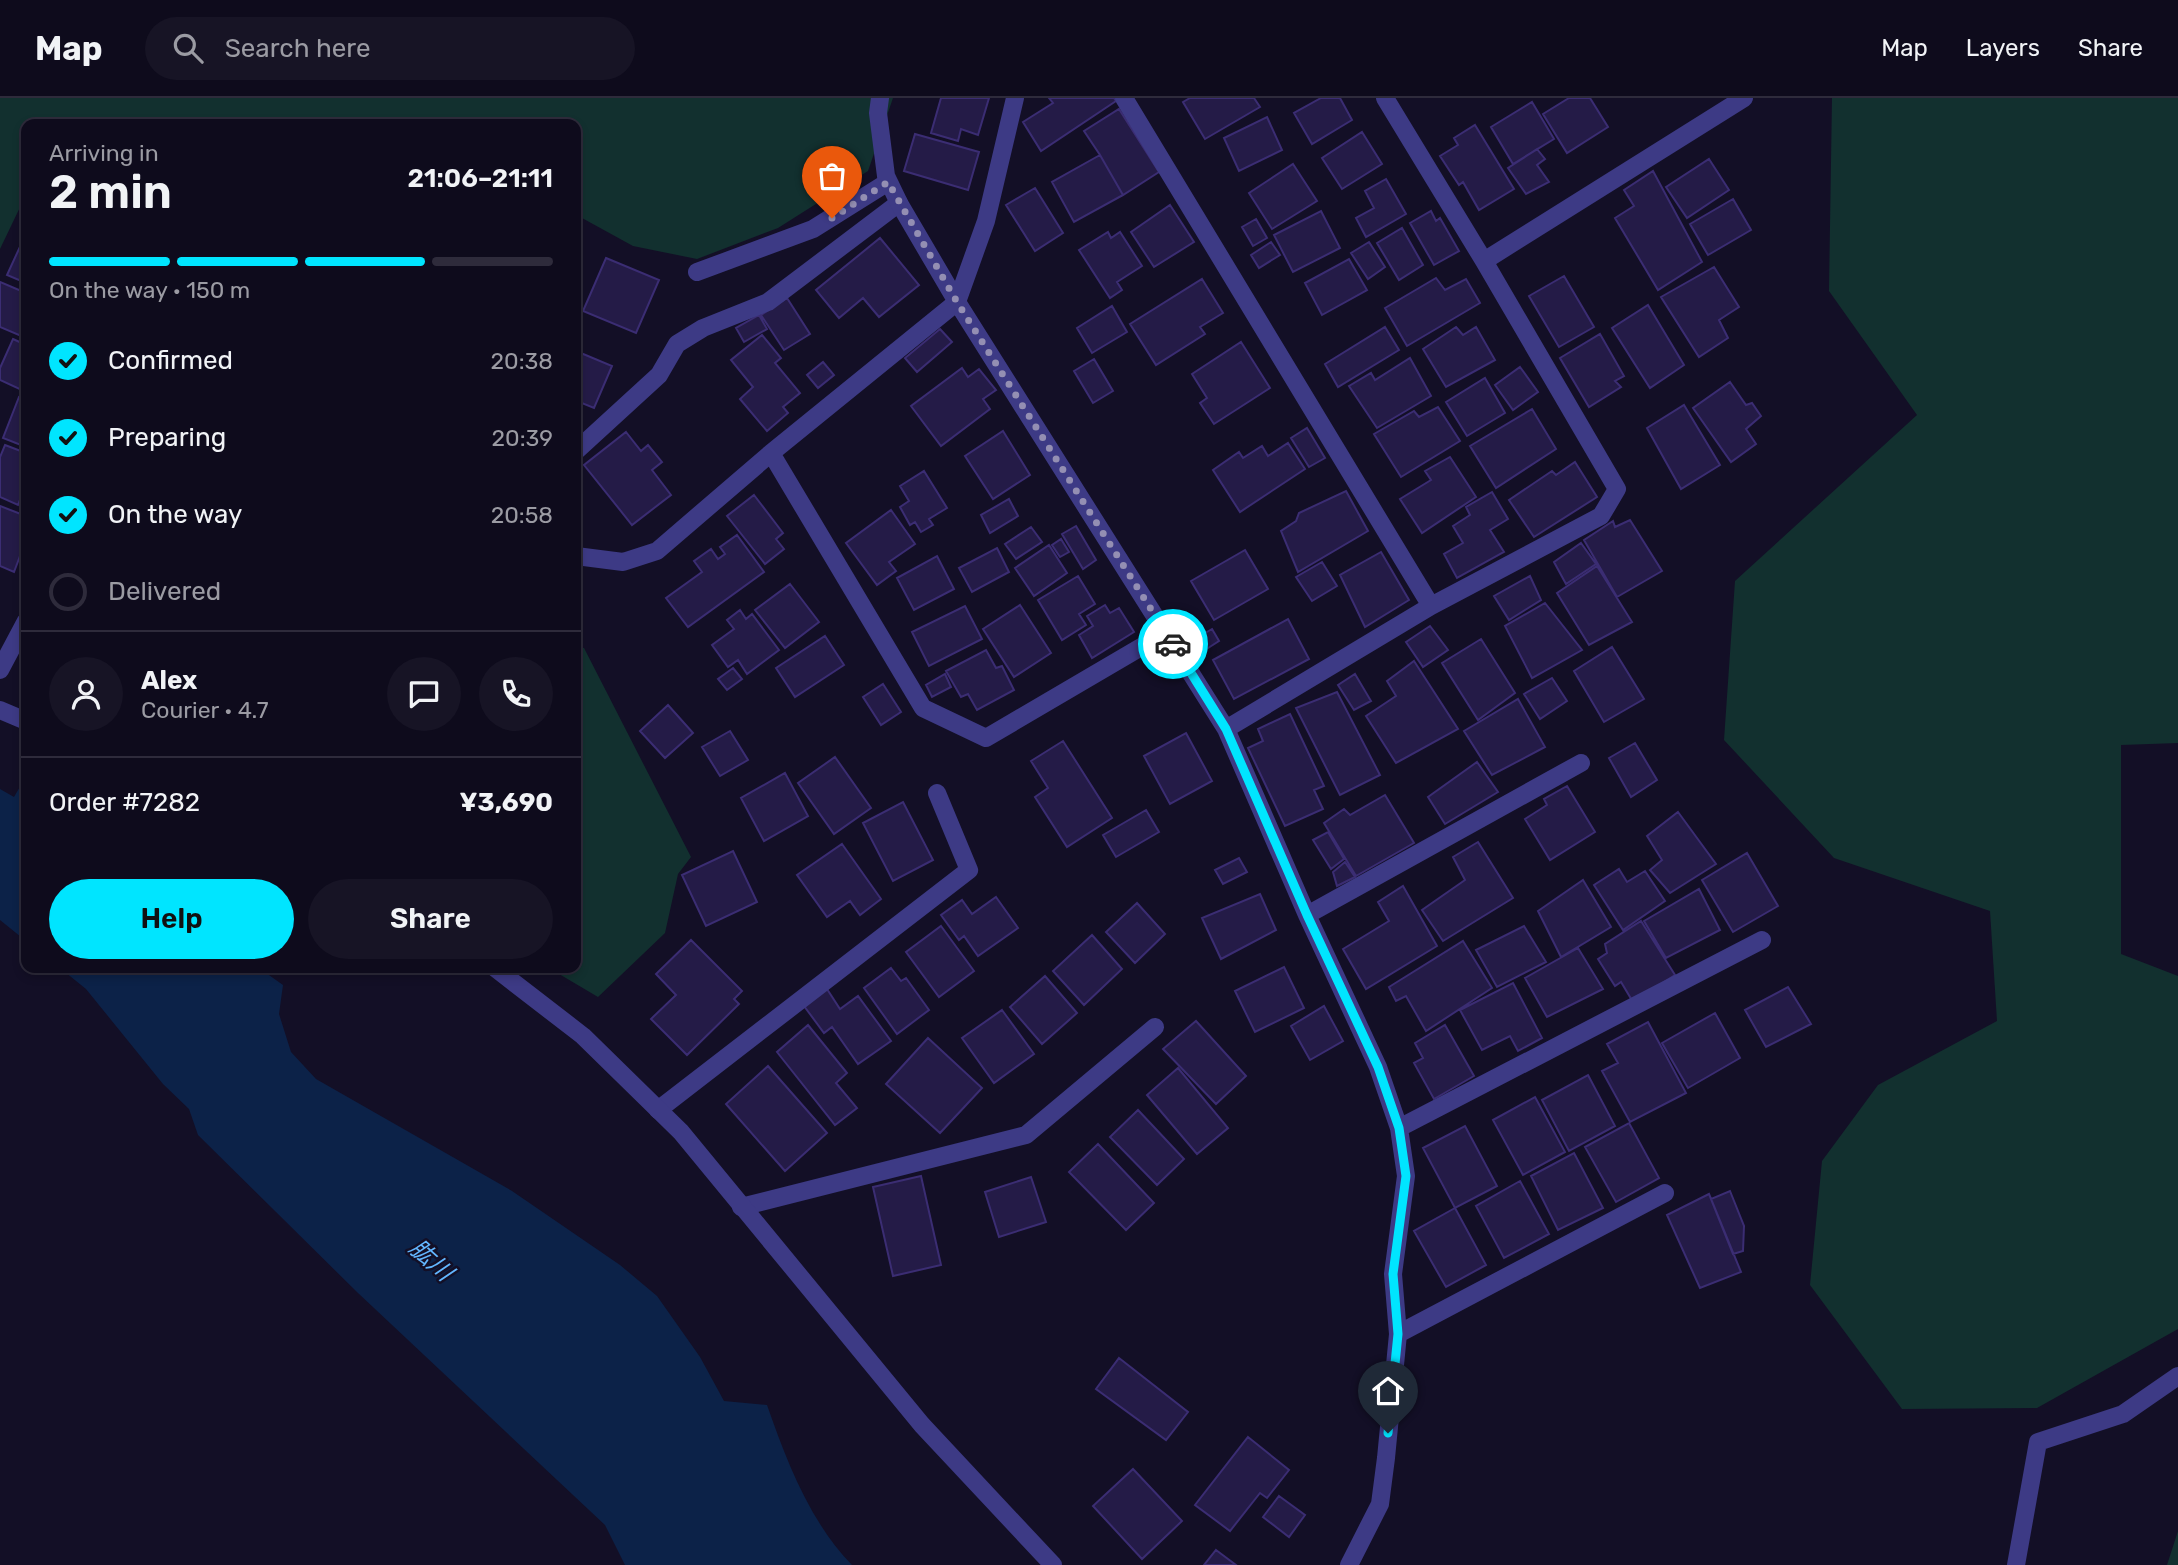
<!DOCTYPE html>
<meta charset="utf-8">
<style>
body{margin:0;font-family:Rubik,"Noto Sans JP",sans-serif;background:#171425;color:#f1f3f6;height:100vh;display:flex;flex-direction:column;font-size:26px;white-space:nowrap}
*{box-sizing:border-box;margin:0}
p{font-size:23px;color:#9b9ba3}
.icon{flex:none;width:38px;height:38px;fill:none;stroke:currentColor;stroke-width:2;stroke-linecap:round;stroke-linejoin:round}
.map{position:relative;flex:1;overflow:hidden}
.details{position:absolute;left:21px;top:21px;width:560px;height:854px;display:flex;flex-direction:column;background:#0e0b1c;border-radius:14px;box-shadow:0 4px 10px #0003,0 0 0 2px #2e2b3b}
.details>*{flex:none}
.pin{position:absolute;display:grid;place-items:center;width:60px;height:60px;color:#fff;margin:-72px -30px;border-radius:50% 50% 50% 0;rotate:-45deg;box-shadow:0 0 7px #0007}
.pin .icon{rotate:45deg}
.courier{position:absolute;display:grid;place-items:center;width:70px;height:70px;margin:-35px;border:5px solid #00e5ff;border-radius:50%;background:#fff;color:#222;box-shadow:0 2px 9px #0007}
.overview em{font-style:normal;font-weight:600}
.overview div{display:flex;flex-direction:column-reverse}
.overview{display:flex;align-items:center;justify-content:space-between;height:119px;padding:0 28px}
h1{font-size:46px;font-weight:600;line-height:52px}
.bar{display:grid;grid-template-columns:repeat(4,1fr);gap:10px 7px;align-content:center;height:84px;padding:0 28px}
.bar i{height:9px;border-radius:5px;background:#2e2b3b}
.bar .on{background:#00e5ff}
.bar p{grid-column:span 4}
.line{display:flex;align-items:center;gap:18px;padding:0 28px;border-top:2px solid #2e2b3b}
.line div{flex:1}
.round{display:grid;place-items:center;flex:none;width:74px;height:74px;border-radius:37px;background:#171425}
ol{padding:0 28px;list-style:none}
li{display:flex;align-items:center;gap:21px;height:77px}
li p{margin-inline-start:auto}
li .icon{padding:7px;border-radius:50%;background:#00e5ff;color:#111;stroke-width:4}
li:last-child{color:#9b9ba3}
li i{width:38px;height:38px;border:4px solid #2e2b3b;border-radius:50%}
.cta{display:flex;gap:14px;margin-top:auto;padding:14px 28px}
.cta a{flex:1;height:80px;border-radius:42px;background:#00e5ff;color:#111;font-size:28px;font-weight:600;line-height:80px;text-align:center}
.cta a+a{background:#171425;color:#f1f3f6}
header{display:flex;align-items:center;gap:42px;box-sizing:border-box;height:98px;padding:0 35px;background:#0e0b1c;border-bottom:2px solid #2e2b3b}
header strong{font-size:33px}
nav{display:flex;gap:38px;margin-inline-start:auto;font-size:24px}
.search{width:490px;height:63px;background:#171425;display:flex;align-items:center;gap:18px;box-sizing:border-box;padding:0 24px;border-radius:38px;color:#9b9ba3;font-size:26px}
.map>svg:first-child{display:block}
.green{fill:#12302f}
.water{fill:#0c2248}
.building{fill:#241b47;stroke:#3b2d73;stroke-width:2}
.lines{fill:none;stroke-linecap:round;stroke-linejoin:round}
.service{stroke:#3d3a85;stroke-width:18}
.minor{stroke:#3d3a85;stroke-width:18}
.tertiary{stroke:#3d3a85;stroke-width:18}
.done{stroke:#948fb3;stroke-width:7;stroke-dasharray:0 12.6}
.route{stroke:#00e5ff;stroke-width:9}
.labels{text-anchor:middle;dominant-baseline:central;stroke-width:5;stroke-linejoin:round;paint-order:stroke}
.water-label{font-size:24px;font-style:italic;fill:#62b6ff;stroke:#130f26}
</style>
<header>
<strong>Map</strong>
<div class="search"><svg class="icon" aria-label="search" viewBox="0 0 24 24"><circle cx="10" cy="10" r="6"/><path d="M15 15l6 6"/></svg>Search here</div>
<nav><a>Map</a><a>Layers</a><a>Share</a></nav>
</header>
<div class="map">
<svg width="2178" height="1467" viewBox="0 0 2178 1467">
<rect width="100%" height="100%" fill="#130f26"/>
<path class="green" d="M0,0H893L868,73L778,130L697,161L633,148L582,120L576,107V26H26V105L23,103L0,151Z
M1832,0H2178V645L2121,647V856L2178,878V1231L2037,1310L1902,1311L1810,1187L1822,1063L1878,987L1997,923L1990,813L1834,760L1724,642L1735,483L1917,317L1829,193Z
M576,549L584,550L691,759L678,776L665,835L598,899L549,870H576Z
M2178,1433V1467H2167Z"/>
<path class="water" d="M21,687L25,689L26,701V843L0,822V691L14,699Z
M60,870H259L283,887L279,916L291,954L316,981L512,1093L620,1167L657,1198L700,1259L724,1303L767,1307C787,1364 810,1424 852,1467H625L605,1427L358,1195L198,1037L189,1011L163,986L86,891Z"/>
<path class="building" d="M941,0H989L978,37L961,31L958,43L931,35Z
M1049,0H1114L1116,3L1041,53L1023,24L1053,5Z
M1190,0H1254L1260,9L1205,41L1183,4Z
M1321,0H1340L1352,22L1312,46L1294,15Z
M1569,0H1590L1608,29L1567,55L1543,16Z
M1532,4L1554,41L1513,66L1491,29Z
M1119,11L1159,74L1123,97L1100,57L1084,33Z
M1267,19L1282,52L1239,73L1224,40Z
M1475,27L1514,91L1479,112L1463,84L1459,87L1440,58L1458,47L1454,40Z
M1362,34L1382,66L1342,91L1322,60Z
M915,36L979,54L968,92L904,73Z
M1537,51L1545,61L1537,67L1549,84L1526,96L1508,70Z
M1100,57L1123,97L1074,124L1052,84Z
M1709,61L1729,92L1687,120L1666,89Z
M1293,66L1317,103L1272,131L1249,95Z
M1653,73L1702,164L1658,192L1615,120L1634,108L1624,92Z
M1386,81L1406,116L1366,139L1356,120L1374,110L1365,93Z
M1035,90L1063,135L1035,153L1006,107Z
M1733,101L1751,132L1708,157L1690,126Z
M1170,107L1194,144L1154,169L1131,134Z
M1321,113L1340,150L1293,174L1274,137Z
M1431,113L1436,123L1440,120L1459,153L1434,167L1410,125Z
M1256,121L1267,140L1253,148L1242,129Z
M1402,130L1423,167L1399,182L1377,145Z
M1108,134L1111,140L1120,134L1142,168L1117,184L1122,192L1110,200L1079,152Z
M24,140L26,141V185L7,177Z
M880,140L919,187L879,219L863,200L839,220L816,192Z
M1271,144L1280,157L1259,170L1251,157Z
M1369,144L1385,169L1368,181L1351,155Z
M606,160L659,182L636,235L583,213Z
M1349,161L1367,192L1322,217L1305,185Z
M1714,169L1739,209L1719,222L1728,240L1699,259L1661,199Z
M1564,178L1594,229L1559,249L1529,198Z
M1436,180L1445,192L1466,181L1480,205L1407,248L1385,210Z
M1202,181L1223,215L1200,229L1205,236L1156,267L1130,226Z
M0,184L26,195V240L0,229Z
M787,200L810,236L784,252L761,217Z
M1648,207L1684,267L1650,290L1612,230Z
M1112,208L1127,234L1092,255L1077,230Z
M759,217L767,231L744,244L736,230Z
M1385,229L1399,252L1338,289L1325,266Z
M1456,229L1463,237L1476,229L1495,262L1446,289L1423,251Z
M940,231L952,244L917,274L905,260Z
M1600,236L1624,278L1615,283L1621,289L1589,309L1560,260Z
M762,237L781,260L775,265L800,295L783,309L788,315L767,333L740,301L753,289L731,262Z
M13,241L26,247V294L0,282V270Z
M1241,244L1270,290L1214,326L1200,305L1207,300L1192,276Z
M576,253L612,268L594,310L582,305L576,321Z
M1410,260L1431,298L1377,330L1349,288L1371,275L1375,282Z
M1094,261L1113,293L1093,305L1074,273Z
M823,264L834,277L818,290L807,277Z
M1520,269L1538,294L1513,312L1495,287Z
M962,270L968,279L979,271L996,292L983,301L990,311L941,348L911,308Z
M1485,280L1505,315L1467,338L1446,304Z
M1730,284L1746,307L1752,305L1761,318L1746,331L1756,346L1731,364L1693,310Z
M19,299L26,302V349L3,340Z
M1684,307L1720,367L1681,391L1647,330Z
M1438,309L1460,343L1401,379L1374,336L1414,313L1419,319Z
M1532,311L1556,351L1496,390L1470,348Z
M1307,330L1325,360L1309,369L1291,340Z
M1003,333L1030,377L993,401L965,358Z
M626,334L641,353L648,347L662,364L652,372L671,397L632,427L584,367Z
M1288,345L1305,371L1240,414L1213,372L1239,354L1243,360L1262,348L1268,358Z
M5,347L26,355V386L18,407L0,399V359Z
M1450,359L1476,399L1422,435L1400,401L1431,382L1425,373Z
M1575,364L1597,399L1534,439L1509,402L1552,373L1556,377Z
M924,373L947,410L929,421L933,427L921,434L915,424L910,427L900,409L909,403L900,388Z
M1346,393L1368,433L1298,474L1281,433L1296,423L1299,415Z
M1492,394L1508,421L1490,432L1504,454L1457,480L1444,456L1463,445L1453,428L1470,417L1466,409Z
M754,397L783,435L776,441L784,451L765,466L727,418Z
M1009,401L1018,418L990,435L981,417Z
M0,408L26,418V442L14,474L0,468Z
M891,412L915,446L889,464L896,473L877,487L846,445Z
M1630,422L1662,473L1617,499L1584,442L1613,423L1615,429Z
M1076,428L1096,462L1083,471L1062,436Z
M1031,429L1042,444L1016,461L1005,446Z
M737,437L764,474L688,529L666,500L702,474L694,463L711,451L718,461L725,456L720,449Z
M1061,441L1069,454L1060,459L1052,447Z
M1581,445L1596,466L1566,486L1554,464Z
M1049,447L1067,475L1034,498L1015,470Z
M997,450L1009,474L972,494L959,470Z
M1245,452L1268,491L1214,522L1191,483Z
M1381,454L1409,502L1365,529L1340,477Z
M937,458L954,491L914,512L897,480Z
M1322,464L1337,488L1312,503L1296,479Z
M1597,468L1632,524L1589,547L1557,495Z
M1078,478L1095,506L1079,516L1086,527L1062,542L1038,502Z
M1530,478L1541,502L1509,522L1494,498Z
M790,486L819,524L785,550L755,512Z
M1545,505L1582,552L1532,580L1505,528Z
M1020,507L1051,555L1014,579L983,531Z
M1105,507L1110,515L1119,510L1134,534L1092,560L1079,537L1093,528L1087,518Z
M965,508L982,541L929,568L912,534Z
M740,512L746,521L752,516L779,552L747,576L738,562L728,569L712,547L734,531L727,522Z
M1288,521L1309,561L1234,601L1213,562Z
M1430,528L1448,552L1423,569L1406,544Z
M1212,531L1219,543L1197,557L1190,544Z
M825,538L844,567L795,599L776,570Z
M1481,541L1515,595L1478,622L1442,565Z
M1612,549L1644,601L1604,624L1574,573Z
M986,552L996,570L1002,568L1014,592L977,612L968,596L961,599L946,573Z
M1414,563L1458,631L1396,665L1366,618L1396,598L1387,583Z
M733,570L742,581L727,592L718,581Z
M945,576L951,589L932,599L926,587Z
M1355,576L1371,603L1354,612L1338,587Z
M1552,580L1567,603L1540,621L1524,596Z
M883,586L901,614L881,627L863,599Z
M1337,594L1380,677L1340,697L1296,610Z
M1518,601L1545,649L1492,677L1464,633Z
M668,607L693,635L665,660L640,633Z
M1290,616L1324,688L1314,692L1323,711L1285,728L1248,650L1263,643L1258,631Z
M730,633L748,662L720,678L702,649Z
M1186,635L1212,683L1170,706L1144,658Z
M1063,643L1112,720L1067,749L1035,699L1048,690L1031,663Z
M1635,645L1657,682L1631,699L1609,660Z
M835,659L871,710L834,736L798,685Z
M1477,664L1498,694L1445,726L1428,699Z
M785,675L808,718L764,743L741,700Z
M1567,688L1595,734L1550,762L1525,721L1547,707L1544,701Z
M1385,697L1414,745L1356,778L1324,725L1344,711L1350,717Z
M903,704L933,762L893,783L863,725Z
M1146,712L1159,734L1116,759L1103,737Z
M1678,714L1716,766L1670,795L1650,772L1662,762L1647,738Z
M1328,734L1344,761L1331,771L1313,742Z
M1478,744L1513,800L1443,843L1422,812L1465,782L1453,759Z
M842,746L881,801L860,817L850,803L827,819L797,777Z
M733,753L757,804L706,828L682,777Z
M1747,755L1778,808L1733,834L1702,782Z
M1239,760L1247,774L1223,786L1215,772Z
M1345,764L1355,779L1337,788L1333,774Z
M1619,771L1627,784L1645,773L1665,803L1623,832L1594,787Z
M1583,782L1611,829L1561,859L1538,813Z
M1403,788L1437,848L1366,891L1343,851L1389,823L1378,804Z
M1699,791L1720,832L1666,860L1644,823Z
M1260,796L1276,832L1221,861L1202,820Z
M996,799L1018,830L978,858L964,838L959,842L941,817L962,802L972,816Z
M1137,805L1165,836L1135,865L1106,834Z
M1641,823L1675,877L1633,904L1621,884L1615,888L1598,861L1607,855L1605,846Z
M941,828L974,873L939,899L906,854Z
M1524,828L1546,864L1497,889L1476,852Z
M1092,837L1122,871L1084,907L1053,873Z
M691,842L742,893L734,901L739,906L687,957L651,921L676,897L656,876Z
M1463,843L1492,890L1426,933L1406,898L1396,903L1389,889Z
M1578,850L1603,891L1547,919L1525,880Z
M1284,869L1304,910L1255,934L1235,893Z
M891,870L901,883L906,880L929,912L897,936L864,890Z
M1045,878L1077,915L1042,946L1010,909Z
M1513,885L1542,940L1518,953L1510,938L1482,952L1460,912Z
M1788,889L1811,926L1766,949L1745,912Z
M827,891L840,911L858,898L891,943L858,966L832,929L824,935L804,908Z
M1324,908L1343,943L1310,962L1291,928Z
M1002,912L1034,956L994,985L962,940Z
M1715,915L1740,960L1688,990L1662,945Z
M1196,923L1246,978L1216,1006L1163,951Z
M1648,924L1686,995L1630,1024L1602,973L1618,965L1607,946Z
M808,927L847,975L836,985L857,1010L835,1027L777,954Z
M1445,927L1474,978L1434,1001L1414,965L1423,960L1415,945Z
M928,940L982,990L940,1035L886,986Z
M768,968L827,1035L785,1073L726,1006Z
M1178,970L1228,1030L1197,1056L1147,997Z
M1588,977L1615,1028L1569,1053L1542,1002Z
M1535,999L1565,1054L1523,1077L1493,1022Z
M1138,1012L1184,1061L1157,1087L1110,1039Z
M1629,1025L1659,1080L1616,1104L1585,1049Z
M1465,1028L1497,1088L1455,1110L1423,1050Z
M1098,1046L1154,1105L1126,1132L1069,1074Z
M1574,1055L1603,1110L1558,1132L1531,1078Z
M921,1078L941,1167L893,1178L873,1089Z
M1031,1079L1046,1124L999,1139L985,1094Z
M1520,1083L1549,1136L1504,1160L1476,1108Z
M1730,1093L1744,1128L1743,1153L1733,1156L1711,1101Z
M1709,1096L1741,1174L1700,1190L1667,1117Z
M1455,1110L1486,1167L1446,1189L1414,1133Z
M1119,1260L1188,1314L1166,1342L1096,1291Z
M1248,1339L1289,1372L1267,1400L1260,1395L1230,1433L1195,1407Z
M1133,1371L1182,1423L1142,1461L1093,1408Z
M1279,1398L1305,1417L1289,1439L1263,1419Z
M1216,1452L1236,1467H1204Z"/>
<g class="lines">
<path class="service" d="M697,174L813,131L888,84
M576,353L659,277L677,246L703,230L768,204L899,105"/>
<path class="minor" d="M880,0L878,15L886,78L899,105L957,204L1226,631L1307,817L1378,969L1399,1030L1406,1078L1393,1176L1398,1236L1386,1360L1380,1406L1349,1467
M1124,0L1431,508
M1484,163L1744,0
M771,355L923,610L986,640L1165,535
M576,458L623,464L657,453L771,355L957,204L986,123L1015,0
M0,572L26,523
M1226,631L1431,508L1601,418L1617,391L1484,163L1385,0
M1307,817L1581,665
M658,1012L969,772L937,695
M1399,1030L1762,842
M741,1109L1026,1037L1155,929
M1398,1236L1665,1095
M2016,1467L2038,1344L2123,1316L2178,1278"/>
<path class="tertiary" d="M0,612L26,623
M495,870L583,938L681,1034L922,1327L1053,1467"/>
</g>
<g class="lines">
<path class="done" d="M832,120L888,84L957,204L1173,546"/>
<path class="route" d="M1173,546L1226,631L1307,817L1378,969L1399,1030L1406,1078L1393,1176L1398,1236L1388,1335"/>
</g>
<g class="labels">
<g class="water-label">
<text transform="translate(431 1162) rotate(42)">肱川</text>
</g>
</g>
</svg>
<div class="pin" style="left:832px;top:120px;background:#ea580c"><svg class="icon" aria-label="bag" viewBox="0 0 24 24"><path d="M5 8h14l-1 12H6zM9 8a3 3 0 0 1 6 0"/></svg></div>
<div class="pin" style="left:1388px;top:1335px;background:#1f2937"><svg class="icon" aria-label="home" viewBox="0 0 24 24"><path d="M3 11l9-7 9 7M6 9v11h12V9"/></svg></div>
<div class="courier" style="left:1173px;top:546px"><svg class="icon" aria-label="car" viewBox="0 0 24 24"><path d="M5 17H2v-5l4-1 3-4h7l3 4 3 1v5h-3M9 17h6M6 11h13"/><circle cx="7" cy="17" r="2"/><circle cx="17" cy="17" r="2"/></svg></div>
<section class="details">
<div class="overview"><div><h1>2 min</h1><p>Arriving in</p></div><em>21:06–21:11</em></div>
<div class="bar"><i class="on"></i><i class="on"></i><i class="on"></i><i></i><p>On the way · 150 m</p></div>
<ol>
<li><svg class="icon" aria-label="check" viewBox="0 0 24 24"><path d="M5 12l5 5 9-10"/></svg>Confirmed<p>20:38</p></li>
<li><svg class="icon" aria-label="check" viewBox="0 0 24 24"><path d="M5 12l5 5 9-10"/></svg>Preparing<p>20:39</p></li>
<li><svg class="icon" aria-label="check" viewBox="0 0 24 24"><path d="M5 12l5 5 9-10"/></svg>On the way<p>20:58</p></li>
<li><i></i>Delivered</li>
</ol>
<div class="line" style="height:126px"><a class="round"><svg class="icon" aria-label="person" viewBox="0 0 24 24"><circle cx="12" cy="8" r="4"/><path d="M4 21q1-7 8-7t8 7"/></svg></a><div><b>Alex</b><p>Courier · 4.7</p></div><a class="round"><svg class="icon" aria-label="chat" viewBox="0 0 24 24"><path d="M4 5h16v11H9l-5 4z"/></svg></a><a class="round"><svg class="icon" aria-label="phone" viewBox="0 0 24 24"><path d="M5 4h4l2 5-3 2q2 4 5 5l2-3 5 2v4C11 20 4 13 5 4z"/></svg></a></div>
<div class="line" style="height:91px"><div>Order #7282</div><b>¥3,690</b></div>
<div class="cta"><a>Help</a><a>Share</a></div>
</section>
</div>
